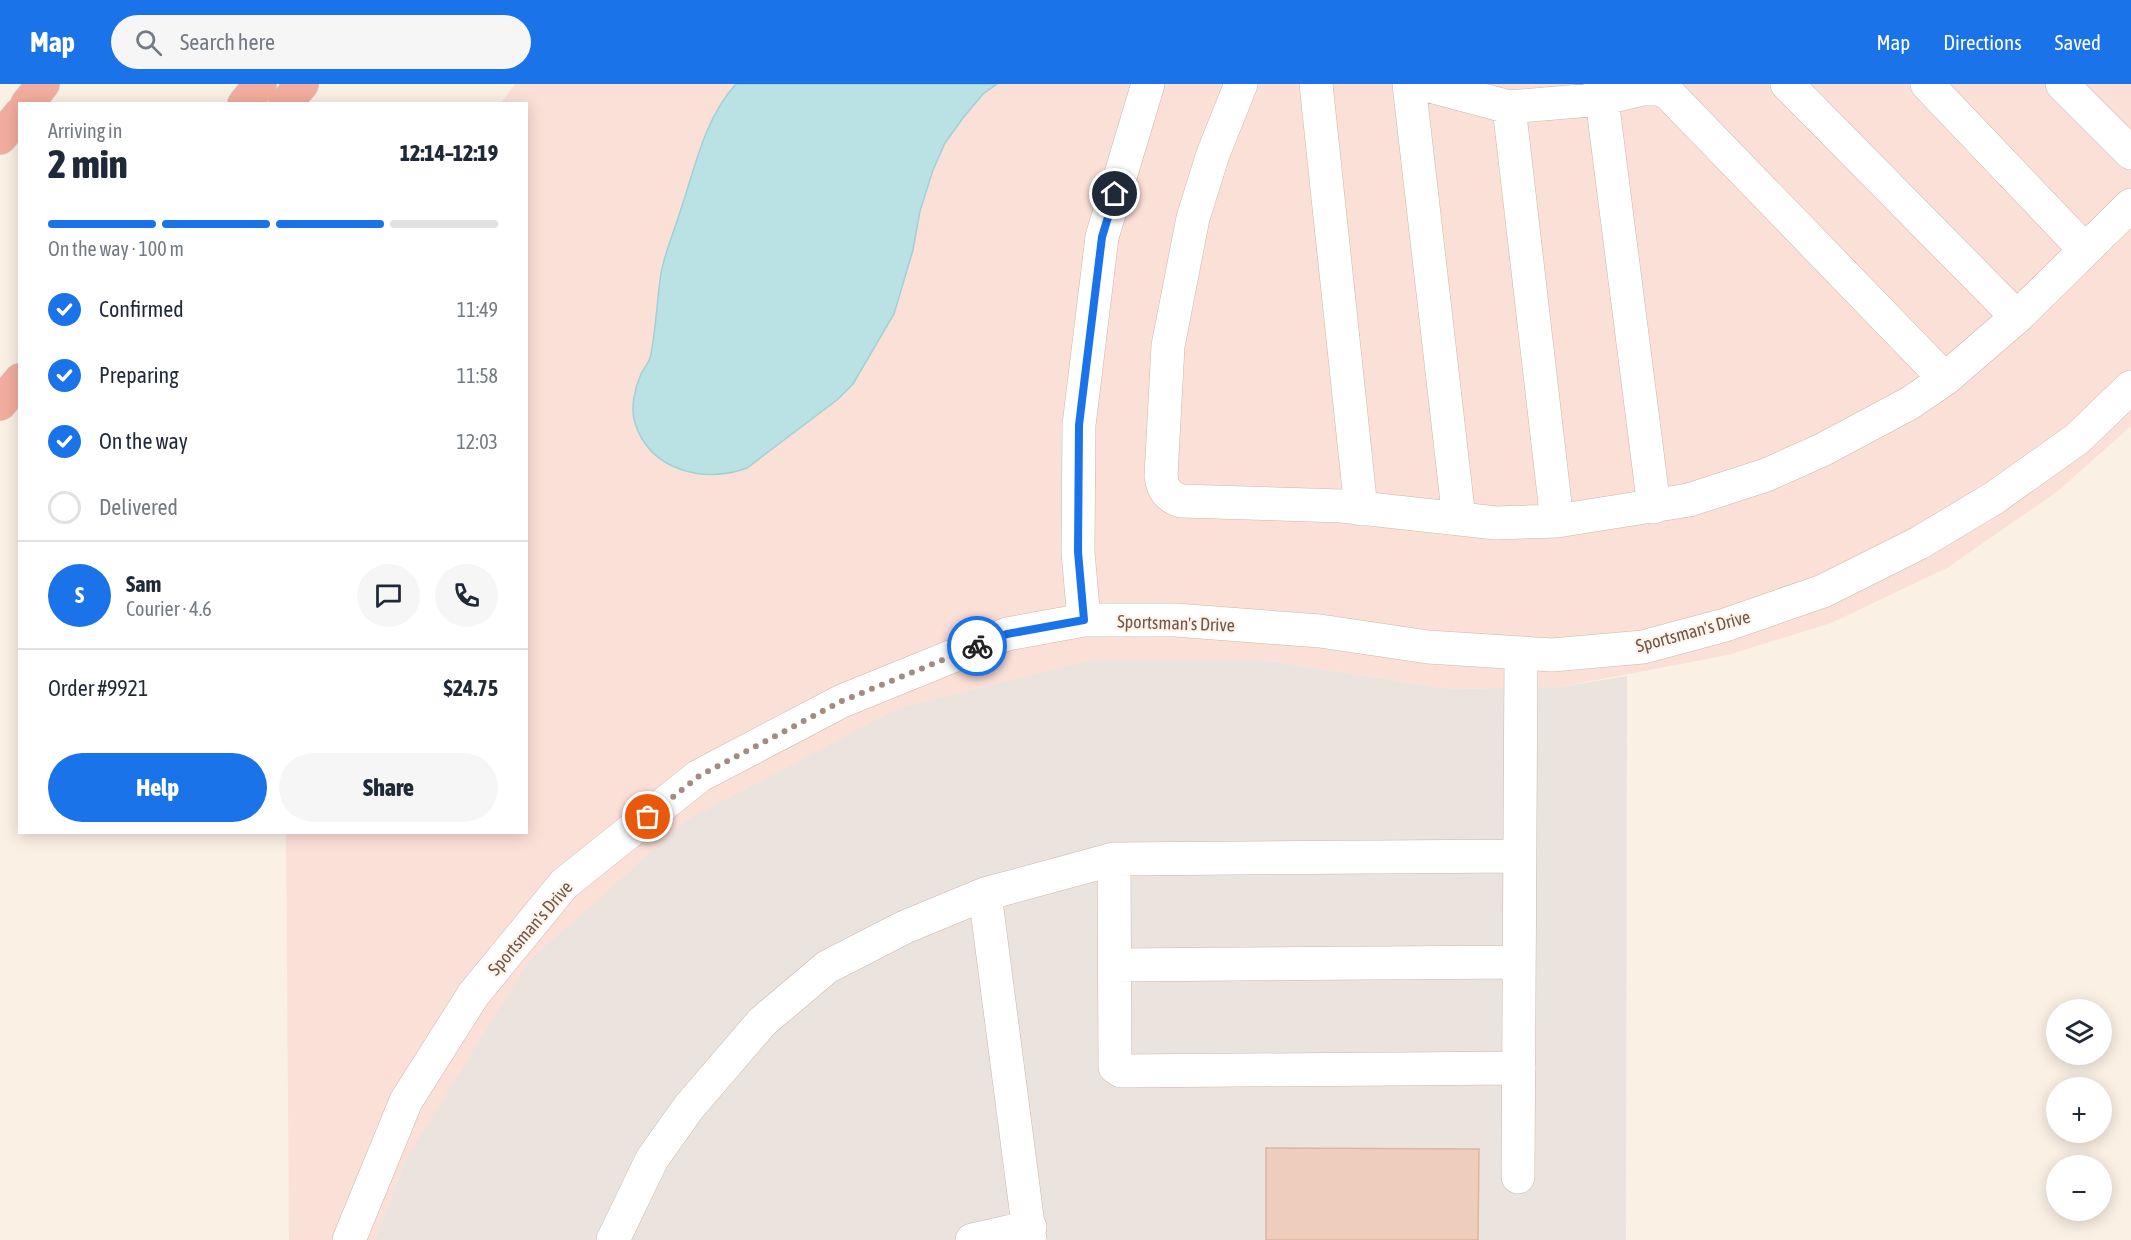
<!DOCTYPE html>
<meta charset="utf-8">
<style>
body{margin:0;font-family:"Asap Condensed",sans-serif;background:#f6f6f7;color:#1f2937;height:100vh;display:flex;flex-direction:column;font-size:22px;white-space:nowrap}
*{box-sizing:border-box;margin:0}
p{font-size:20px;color:#747a83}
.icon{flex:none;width:33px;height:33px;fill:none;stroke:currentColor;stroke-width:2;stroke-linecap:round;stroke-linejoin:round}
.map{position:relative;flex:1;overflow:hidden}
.panel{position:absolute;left:18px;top:18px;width:510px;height:732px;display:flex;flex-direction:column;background:#fff;border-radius:0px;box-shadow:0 3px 15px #0003}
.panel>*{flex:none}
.controls{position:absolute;left:2046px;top:915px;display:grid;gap:12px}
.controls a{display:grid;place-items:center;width:66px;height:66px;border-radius:50%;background:#fff;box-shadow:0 3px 15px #0003;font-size:30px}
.pin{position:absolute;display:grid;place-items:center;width:51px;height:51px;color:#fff;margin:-26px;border:3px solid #fff;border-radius:50%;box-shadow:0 2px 6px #0007}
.courier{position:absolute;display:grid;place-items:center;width:60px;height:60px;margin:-30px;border:4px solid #1a73e8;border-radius:50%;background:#fff;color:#222;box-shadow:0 2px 8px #0007}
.head em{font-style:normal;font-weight:800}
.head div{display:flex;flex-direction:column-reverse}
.head{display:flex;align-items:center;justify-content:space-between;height:102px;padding:0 30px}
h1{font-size:39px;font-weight:800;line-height:45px}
.bar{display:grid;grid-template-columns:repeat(4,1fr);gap:9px 6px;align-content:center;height:72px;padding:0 30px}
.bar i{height:8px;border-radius:4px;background:#e0e1e3}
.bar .on{background:#1a73e8}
.bar p{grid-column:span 4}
.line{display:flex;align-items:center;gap:15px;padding:0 30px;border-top:2px solid #e0e1e3}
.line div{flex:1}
.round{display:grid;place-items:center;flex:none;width:63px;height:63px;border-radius:32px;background:#f6f6f7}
ol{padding:0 30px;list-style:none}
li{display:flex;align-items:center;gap:18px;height:66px}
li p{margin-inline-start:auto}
li .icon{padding:6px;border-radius:50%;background:#1a73e8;color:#fff;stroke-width:4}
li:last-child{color:#747a83}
li i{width:33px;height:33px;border:3px solid #e0e1e3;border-radius:50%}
.button{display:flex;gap:12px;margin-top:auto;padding:12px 30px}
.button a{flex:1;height:69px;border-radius:36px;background:#1a73e8;color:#fff;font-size:24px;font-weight:800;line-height:69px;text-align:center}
.button a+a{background:#f6f6f7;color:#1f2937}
header{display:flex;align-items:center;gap:36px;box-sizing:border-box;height:84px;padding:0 30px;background:#1a73e8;color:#fff}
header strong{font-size:28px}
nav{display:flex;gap:33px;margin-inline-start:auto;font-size:21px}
.search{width:420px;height:54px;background:#f6f6f7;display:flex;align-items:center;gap:15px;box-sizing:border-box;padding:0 21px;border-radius:33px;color:#747a83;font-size:22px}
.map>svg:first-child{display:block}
.commercial{fill:#fbe0d8}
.industrial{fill:#ebe3de}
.water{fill:#bae1e3;stroke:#a0d1d5;stroke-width:1.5}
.building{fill:#efcdbd;stroke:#e1b29e;stroke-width:1.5}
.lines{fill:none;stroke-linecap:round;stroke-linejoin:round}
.minor-casing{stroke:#ccb7ab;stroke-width:34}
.highway-casing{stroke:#d8d0cd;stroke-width:34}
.minor{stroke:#fff;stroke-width:33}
.highway{stroke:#f2ad9e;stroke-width:33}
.done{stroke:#a28c81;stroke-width:6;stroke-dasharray:0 10.8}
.route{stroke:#1a73e8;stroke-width:8}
.labels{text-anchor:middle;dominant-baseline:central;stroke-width:4.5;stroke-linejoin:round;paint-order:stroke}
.street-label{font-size:18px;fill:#72564b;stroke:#fef4ea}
</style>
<header>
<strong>Map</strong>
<div class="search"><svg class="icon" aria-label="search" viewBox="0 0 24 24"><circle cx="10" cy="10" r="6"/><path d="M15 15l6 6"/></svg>Search here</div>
<nav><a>Map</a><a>Directions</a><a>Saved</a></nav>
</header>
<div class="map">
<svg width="2131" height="1156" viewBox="0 0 2131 1156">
<rect width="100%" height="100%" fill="#fbf0e4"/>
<path class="commercial" d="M515,0H2131V342L2058,407L1947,484L1831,539L1728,571L1560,603L1451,605L1263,576H1092L406,1075L375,1156H289L286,749L526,748V20L501,19Z"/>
<path class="industrial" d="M1092,576H1263L1451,605L1560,603L1627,592L1626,1156H375L406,1075L529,877L687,736L899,624Z"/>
<path class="water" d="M736,0H997L983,10L963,34L945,59L933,86L920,127L913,166L894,230L853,300L837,316L747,384C705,400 650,387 635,339C630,324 635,304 641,290C644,283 650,278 651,270C656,243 657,216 661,189C665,168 674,148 680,128C695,84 704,35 736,0Z"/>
<path class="building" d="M1266,1064L1479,1065L1478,1156H1266Z"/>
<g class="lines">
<g class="minor-casing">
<path id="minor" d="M1241,0L1213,70L1193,134L1168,262L1161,392C1163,406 1167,412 1181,417L1342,422L1496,439L1557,437L1689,416L1766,391L1822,366L1910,319L1945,295L2017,233L2131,121
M1316,0L1361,425
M1409,0L1459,435
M1423,0L1509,23L1602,15L1642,5H1658L1668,9L1945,295
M1600,0L1654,423
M1787,0L2017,233
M1927,0L2085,166
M2062,0L2131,69
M1509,23L1557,437
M1084,536L1078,468L1079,341L1102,153L1148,0
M985,810L1030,1156
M1115,881L1519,878
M1519,984L1121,987L1115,983L1114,775L1520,772
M1518,1093L1521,569
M349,1156L406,1017L473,911L564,800L699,692L842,617L1007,550L1084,536H1175L1320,547L1428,563L1552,571L1643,563L1725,541L1823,507L1919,459L1994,414L2077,355L2131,303
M613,1156L652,1075L689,1023L762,938L827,883L905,843L985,810L1114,775
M972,1156L1030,1143"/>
</g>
<g class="highway-casing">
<path id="highway" d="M27,20L43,0
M244,20L260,0
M285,20L302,0
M0,54L20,30
M0,320L20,296"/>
</g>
<use href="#minor" class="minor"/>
<use href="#highway" class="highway"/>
</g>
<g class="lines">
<path class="done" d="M648,733L699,692L842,617L977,562"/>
<path class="route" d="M977,562L1007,550L1084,536L1078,468L1079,341L1102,153L1115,110"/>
</g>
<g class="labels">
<g class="street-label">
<text transform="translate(1176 539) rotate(2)">Sportsman's Drive</text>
<text transform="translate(1693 547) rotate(-15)">Sportsman's Drive</text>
<text transform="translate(530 844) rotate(-49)">Sportsman's Drive</text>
</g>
</g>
</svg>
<div class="controls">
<a><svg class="icon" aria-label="layers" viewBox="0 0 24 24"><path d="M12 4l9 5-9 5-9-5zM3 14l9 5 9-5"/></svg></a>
<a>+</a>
<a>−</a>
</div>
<div class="pin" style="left:648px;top:733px;background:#ea580c"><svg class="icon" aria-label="bag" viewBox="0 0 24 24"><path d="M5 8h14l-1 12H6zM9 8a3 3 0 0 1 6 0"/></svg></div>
<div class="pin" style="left:1115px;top:110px;background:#1f2937"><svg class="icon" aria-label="home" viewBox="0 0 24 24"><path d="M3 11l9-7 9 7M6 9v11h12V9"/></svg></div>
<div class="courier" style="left:977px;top:562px"><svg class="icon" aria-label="bike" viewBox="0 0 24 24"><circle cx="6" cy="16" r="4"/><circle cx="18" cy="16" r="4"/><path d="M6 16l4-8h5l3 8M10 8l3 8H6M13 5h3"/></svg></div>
<section class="panel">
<div class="head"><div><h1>2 min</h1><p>Arriving in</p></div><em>12:14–12:19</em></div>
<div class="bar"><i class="on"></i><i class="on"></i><i class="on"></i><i></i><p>On the way · 100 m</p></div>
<ol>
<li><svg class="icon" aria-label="check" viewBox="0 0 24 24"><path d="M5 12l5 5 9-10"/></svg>Confirmed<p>11:49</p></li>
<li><svg class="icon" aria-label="check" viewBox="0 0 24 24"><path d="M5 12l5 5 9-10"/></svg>Preparing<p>11:58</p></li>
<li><svg class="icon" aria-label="check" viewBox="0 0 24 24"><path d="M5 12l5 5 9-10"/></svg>On the way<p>12:03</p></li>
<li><i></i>Delivered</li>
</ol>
<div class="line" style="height:108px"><b class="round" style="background:#1a73e8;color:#fff">S</b><div><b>Sam</b><p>Courier · 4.6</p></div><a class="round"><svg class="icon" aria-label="chat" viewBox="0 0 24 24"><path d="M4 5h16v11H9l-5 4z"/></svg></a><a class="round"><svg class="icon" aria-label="phone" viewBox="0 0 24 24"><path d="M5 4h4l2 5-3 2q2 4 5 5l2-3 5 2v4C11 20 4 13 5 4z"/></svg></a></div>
<div class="line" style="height:78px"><div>Order #9921</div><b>$24.75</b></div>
<div class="button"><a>Help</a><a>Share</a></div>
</section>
</div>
